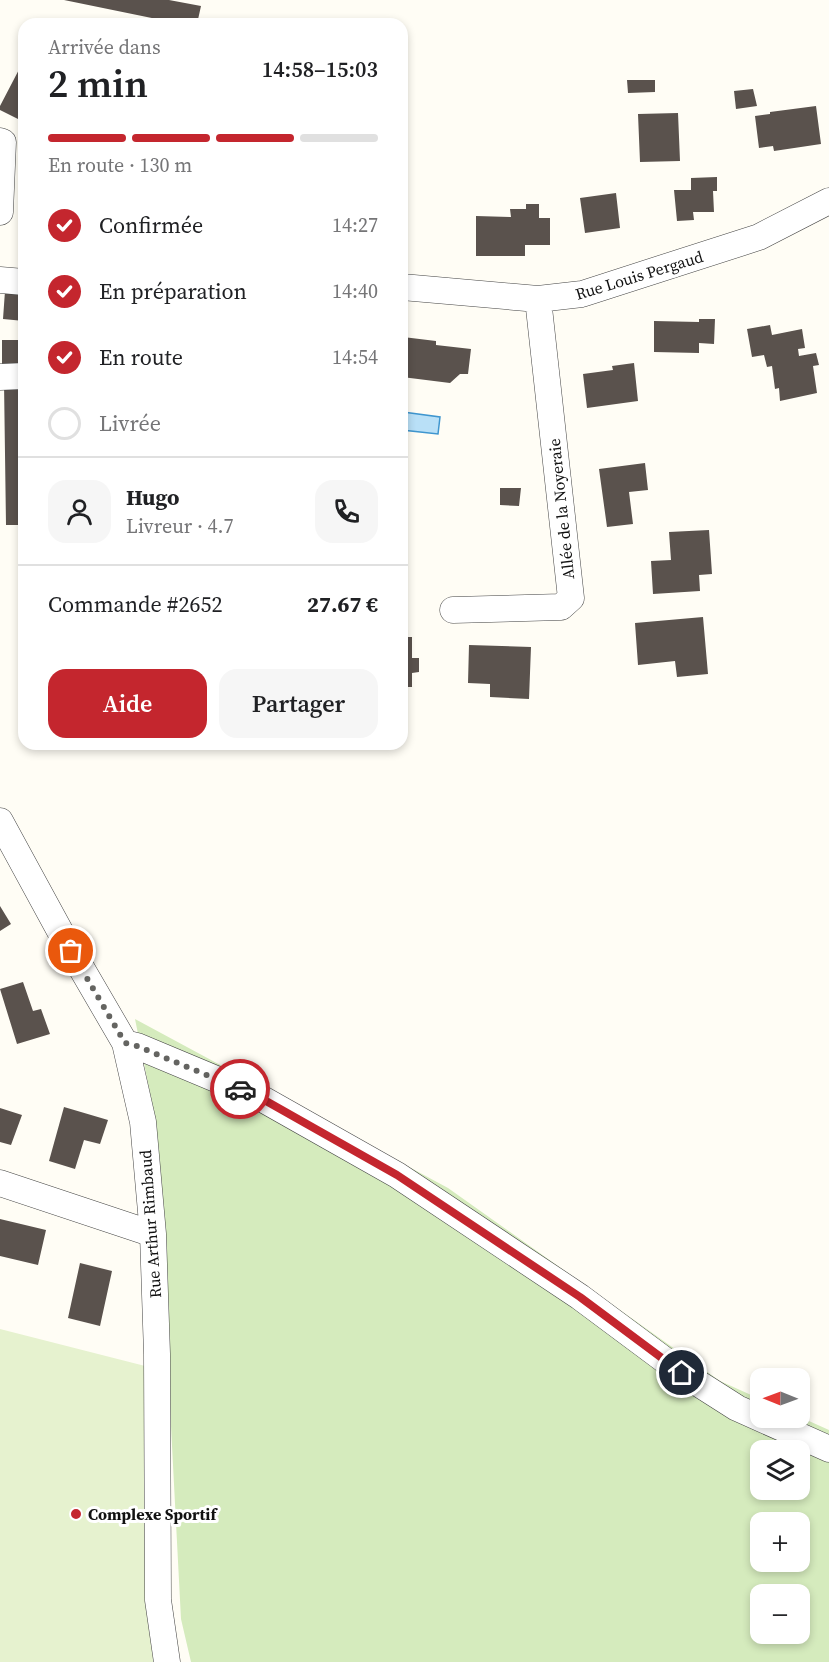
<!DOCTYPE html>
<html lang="fr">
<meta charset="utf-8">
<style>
body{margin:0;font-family:"Source Serif 4",serif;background:#f6f6f6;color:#202124;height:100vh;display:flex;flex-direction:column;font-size:22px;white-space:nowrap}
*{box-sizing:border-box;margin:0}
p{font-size:20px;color:#757577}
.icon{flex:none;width:33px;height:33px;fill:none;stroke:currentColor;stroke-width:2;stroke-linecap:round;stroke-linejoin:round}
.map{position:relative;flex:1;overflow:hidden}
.panel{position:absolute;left:18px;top:18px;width:390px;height:732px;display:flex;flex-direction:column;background:#fff;border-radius:18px;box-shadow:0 3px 9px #0003}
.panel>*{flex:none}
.needle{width:39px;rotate:271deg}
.fabs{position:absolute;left:750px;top:1368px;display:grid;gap:12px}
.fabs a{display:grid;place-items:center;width:60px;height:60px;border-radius:12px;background:#fff;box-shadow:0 3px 9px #0003;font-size:30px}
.pin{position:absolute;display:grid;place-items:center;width:51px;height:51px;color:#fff;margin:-26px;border:3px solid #fff;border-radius:50%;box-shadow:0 2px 6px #0007}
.courier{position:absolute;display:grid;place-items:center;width:60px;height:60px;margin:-30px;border:4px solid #c4262e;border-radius:50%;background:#fff;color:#222;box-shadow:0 2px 8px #0007}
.headline em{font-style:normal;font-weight:600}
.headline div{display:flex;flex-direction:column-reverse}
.headline{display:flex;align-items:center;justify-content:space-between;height:102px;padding:0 30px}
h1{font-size:39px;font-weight:600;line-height:45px}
.bar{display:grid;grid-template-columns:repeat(4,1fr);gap:9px 6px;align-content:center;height:72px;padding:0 30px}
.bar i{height:8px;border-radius:4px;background:#e0e0e0}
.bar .current{background:#c4262e}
.bar p{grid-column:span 4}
.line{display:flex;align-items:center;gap:15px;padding:0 30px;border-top:2px solid #e0e0e0}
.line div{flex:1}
.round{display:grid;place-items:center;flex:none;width:63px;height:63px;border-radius:18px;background:#f6f6f6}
ol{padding:0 30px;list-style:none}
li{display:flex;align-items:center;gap:18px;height:66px}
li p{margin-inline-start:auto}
li .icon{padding:6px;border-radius:50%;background:#c4262e;color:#fff;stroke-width:4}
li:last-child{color:#757577}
li i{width:33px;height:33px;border:3px solid #e0e0e0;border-radius:50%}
.action{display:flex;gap:12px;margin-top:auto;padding:12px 30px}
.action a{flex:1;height:69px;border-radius:18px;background:#c4262e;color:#fff;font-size:24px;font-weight:600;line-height:69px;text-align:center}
.action a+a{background:#f6f6f6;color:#202124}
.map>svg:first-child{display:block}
.green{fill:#d5ebbd;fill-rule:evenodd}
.pitch{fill:#e6f2cf}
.water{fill:#b9e0f7;stroke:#3f96cf;stroke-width:1.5}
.building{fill:#5a524d}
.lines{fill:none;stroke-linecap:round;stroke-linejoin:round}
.minor-casing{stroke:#444;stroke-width:27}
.minor{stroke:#fff;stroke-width:26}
.done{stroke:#646461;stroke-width:6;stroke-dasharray:0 10.8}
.route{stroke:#c4262e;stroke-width:8}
.poi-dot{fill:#c4262e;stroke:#fff;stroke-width:2}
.labels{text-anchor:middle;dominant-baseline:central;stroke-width:6;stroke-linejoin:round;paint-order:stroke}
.street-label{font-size:16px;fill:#111;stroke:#fff}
.poi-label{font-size:16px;font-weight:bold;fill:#111;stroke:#fff;text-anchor:start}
</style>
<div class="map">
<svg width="829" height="1662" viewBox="0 0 829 1662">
<rect width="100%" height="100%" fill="#fffdf5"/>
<path class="green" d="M135,1019L448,1188L720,1381L760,1399V1418L800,1417L829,1430V1662H191L181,1619L155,1118ZM760,1450H800V1490H760ZM760,1522H800V1562H760ZM760,1594H800V1634H760Z"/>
<path class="pitch" d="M0,1329L149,1367L153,1662H0Z"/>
<path class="water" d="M403,412L440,417L438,434L402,430Z"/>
<path class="building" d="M64,0H169L201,6L197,24H181Z
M24,60V122L0,110V106Z
M627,80H655V92L628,93Z
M753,89L757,106L736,109L734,91Z
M816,106L821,144L774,151L773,146L759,148L755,116L770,114V112Z
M678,113L680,161L640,162L638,114Z
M717,177V191H713L714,212H693L694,220L677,221L674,190H691V178Z
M616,193L620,228L585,233L580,198Z
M526,204H539V218H550V245H525V256H476V216L511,217L510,209H526Z
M5,291L24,292V321L3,319Z
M699,319H715L714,344L699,343V353L654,352V321L699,322Z
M770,325L772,335L802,329L805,348L798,349L799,356L816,353L819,365L813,366L817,393L780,401L779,388L775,389L772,366L767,367L764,355L752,357L747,329Z
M403,337L436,341V345L471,349L468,374H460L450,383L402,377Z
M2,340H24V370H2Z
M634,363L638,401L587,408L583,374L613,370L612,366Z
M4,382H24V525H6Z
M645,463L648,490L629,492L633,524L607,527L599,469Z
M500,488H521L519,506L500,505Z
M709,530L712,574L699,575L700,591L653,594L651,561L671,560L669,532Z
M703,617L708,674L677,677L675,661L638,665L635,623Z
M402,637H412V658H419V672L412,673V687H407L408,706H402Z
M469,645L531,647L529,699L490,697V684L468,683Z
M0,906L11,924L0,931Z
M23,982L33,1011L41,1009L50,1034L17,1044L0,989Z
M64,1107L108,1120L100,1144L84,1140L75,1169L49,1161Z
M0,1108L22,1115L11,1145L0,1142Z
M0,1219L46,1230L38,1265L0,1256Z
M80,1263L112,1271L100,1326L68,1318Z"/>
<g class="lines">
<g class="minor-casing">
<path id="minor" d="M0,141L3,142L0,212
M0,280L24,282
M402,287L538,299L582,294L759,237L829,201
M0,377L24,376
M453,610L561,607L571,598L538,299
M0,821L61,933L125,1043L143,1122L153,1234L157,1354L158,1600L167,1662
M125,1043L137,1046L259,1097L397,1175L580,1297L682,1373L737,1408L829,1449
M0,1183L153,1234"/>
</g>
<use href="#minor" class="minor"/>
</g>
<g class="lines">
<path class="done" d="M71,951L125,1043L137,1046L240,1089"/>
<path class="route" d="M240,1089L259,1097L397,1175L580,1297L682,1373"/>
</g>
<circle class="poi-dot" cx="76" cy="1514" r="6"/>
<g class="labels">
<g class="street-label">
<text transform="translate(639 275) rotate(-17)">Rue Louis Pergaud</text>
<text transform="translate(561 509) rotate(-96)">Allée de la Noyeraie</text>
<text transform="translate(150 1224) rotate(-94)">Rue Arthur Rimbaud</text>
</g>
<g class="poi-label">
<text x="88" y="1514">Complexe Sportif</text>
</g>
</g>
</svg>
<div class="fabs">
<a><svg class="needle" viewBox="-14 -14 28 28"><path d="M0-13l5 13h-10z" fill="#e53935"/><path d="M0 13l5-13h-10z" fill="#757577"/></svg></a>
<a><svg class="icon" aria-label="layers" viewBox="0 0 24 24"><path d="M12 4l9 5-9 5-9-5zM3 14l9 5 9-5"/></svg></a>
<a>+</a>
<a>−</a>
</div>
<div class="pin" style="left:71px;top:951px;background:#ea580c"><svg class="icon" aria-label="bag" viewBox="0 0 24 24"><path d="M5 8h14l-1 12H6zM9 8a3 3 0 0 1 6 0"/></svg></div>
<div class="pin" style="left:682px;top:1373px;background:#1f2937"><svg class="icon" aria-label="home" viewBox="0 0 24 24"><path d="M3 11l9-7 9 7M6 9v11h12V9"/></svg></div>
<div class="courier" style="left:240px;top:1089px"><svg class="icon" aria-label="car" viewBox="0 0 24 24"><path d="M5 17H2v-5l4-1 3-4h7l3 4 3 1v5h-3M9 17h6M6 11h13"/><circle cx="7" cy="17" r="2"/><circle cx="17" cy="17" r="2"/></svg></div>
<section class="panel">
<div class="headline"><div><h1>2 min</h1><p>Arrivée dans</p></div><em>14:58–15:03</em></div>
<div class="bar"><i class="current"></i><i class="current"></i><i class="current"></i><i></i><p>En route · 130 m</p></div>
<ol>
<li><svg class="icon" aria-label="check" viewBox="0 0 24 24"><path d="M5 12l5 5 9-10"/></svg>Confirmée<p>14:27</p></li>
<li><svg class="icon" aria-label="check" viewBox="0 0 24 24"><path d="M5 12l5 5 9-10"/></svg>En préparation<p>14:40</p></li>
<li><svg class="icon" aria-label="check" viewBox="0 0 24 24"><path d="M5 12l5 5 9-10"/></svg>En route<p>14:54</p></li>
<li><i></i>Livrée</li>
</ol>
<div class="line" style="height:108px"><a class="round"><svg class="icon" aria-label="person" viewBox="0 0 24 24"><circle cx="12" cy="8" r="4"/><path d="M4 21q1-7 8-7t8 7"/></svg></a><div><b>Hugo</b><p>Livreur · 4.7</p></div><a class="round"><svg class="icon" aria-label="phone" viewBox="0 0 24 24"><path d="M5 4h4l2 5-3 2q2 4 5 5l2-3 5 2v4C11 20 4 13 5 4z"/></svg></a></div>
<div class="line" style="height:78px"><div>Commande #2652</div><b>27.67 €</b></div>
<div class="action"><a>Aide</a><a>Partager</a></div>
</section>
</div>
